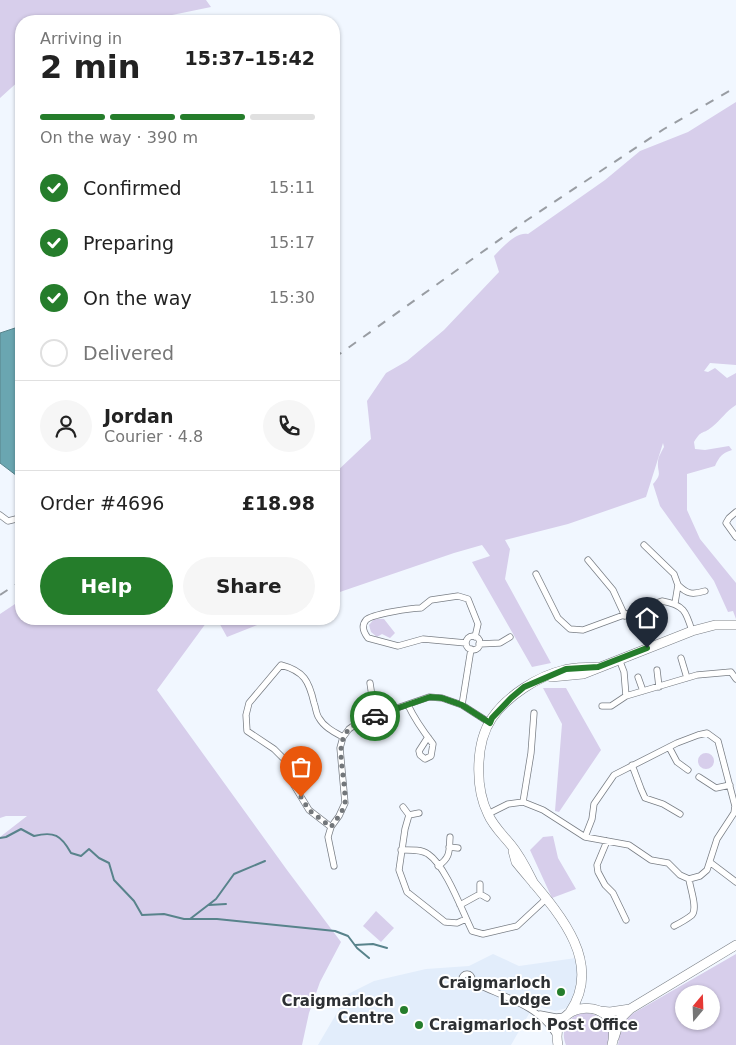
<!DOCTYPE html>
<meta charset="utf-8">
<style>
body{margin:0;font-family:"DejaVu Sans",sans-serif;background:#f6f6f6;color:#222;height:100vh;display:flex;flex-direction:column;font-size:19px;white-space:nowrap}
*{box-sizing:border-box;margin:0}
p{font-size:16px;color:#767676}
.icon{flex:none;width:28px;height:28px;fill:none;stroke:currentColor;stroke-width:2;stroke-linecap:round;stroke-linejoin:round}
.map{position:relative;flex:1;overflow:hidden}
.panel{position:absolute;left:15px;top:15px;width:325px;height:610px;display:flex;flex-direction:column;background:#fff;border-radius:20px;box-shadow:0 1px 4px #0004}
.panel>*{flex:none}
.needle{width:32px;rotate:19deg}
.buttons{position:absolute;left:675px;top:985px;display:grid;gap:10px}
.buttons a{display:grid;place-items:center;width:45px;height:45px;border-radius:50%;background:#fff;box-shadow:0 1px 4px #0004;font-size:25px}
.pin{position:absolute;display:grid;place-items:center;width:42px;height:42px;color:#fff;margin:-51px -21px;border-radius:50% 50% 50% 0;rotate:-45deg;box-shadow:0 0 5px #0007}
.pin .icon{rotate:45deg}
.courier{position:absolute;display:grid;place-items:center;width:50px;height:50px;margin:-25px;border:4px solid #257d2b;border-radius:50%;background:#fff;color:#222;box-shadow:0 1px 6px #0007}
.head em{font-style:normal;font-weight:800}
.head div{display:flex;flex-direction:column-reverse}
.head{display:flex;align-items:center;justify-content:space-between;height:85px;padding:0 25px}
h1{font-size:32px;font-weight:800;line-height:38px}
.bar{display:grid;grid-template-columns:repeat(4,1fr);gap:8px 5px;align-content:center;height:60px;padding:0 25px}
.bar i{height:6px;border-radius:4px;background:#e0e0e0}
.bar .current{background:#257d2b}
.bar p{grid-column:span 4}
.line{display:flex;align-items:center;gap:12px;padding:0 25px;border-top:1px solid #e0e0e0}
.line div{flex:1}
.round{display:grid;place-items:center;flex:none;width:52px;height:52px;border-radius:26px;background:#f6f6f6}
ol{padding:0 25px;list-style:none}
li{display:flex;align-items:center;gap:15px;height:55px}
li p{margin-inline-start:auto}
li .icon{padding:5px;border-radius:50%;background:#257d2b;color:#fff;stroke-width:4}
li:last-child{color:#767676}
li i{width:28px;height:28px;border:2px solid #e0e0e0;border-radius:50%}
.primary-button{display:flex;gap:10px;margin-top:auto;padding:10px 25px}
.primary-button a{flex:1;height:58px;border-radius:30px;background:#257d2b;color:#fff;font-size:20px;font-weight:800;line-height:58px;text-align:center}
.primary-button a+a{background:#f6f6f6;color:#222}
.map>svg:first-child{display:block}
.built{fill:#e2edfb}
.green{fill:#d7ceeb;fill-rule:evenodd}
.water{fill:#6aa6b1;stroke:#58838b}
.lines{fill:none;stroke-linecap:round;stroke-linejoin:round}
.stream{stroke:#58838b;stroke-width:2}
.street-casing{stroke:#797e85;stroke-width:7}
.secondary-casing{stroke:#797e85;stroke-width:10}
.street{stroke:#fff;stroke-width:5.5}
.secondary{stroke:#fff;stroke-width:9}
.rail{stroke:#999da3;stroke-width:2;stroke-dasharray:9 9;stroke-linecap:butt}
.done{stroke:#72767a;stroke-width:5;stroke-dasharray:0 9}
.route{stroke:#257d2b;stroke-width:6}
.poi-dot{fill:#257d2b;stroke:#fff;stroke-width:2}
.labels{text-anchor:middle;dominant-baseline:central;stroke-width:4;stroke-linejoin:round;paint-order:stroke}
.poi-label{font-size:15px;font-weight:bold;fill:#2d3033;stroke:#fff;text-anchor:end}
</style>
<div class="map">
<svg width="736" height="1045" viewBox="0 0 736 1045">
<rect width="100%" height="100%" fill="#f1f7ff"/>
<path class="built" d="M493,954L519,966L576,958L578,976L575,995L567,1008L555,1011L534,1005L511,1045H318L348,994L374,981L426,969L469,966Z"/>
<path class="green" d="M0,0H206L211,7L143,21H21V79L0,98Z
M736,102V365L710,363L704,371L708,372L715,368L727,378L736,373V405C726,411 721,420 712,427C702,435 702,429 694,442L695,449L705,450L729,446L732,450C722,453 719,457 715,466L687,474V510L700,539L736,583V619L733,611L728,612L714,581L660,506L653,484C663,473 657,473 658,462C658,457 662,451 664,447L663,443L646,497L568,524L505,540L510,549L505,579L551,663L532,667L472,562L490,556L482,545L454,553L334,594V474L371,439L367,401L386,373L407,361L444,330L499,272L494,256C502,248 516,231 528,234L605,180L640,151L688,132Z
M21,600V619H209L157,690L287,870L341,942L320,982L309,1013L302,1045H0V837L27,816H6L0,818V614Z
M217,619H272L227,637Z
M374,619H384L395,633L390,638L382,634L377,637L371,632L369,625Z
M543,688H566L601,750L559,812L555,811L562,724Z
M698 761a8 8 0 1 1 16 0a8 8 0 1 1-16 0Z
M553,836L558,858L576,889L552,898L530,850L543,837Z
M376,911L394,928L381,942L363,926Z
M736,954V1045H618L621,1024L632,1014ZM684,994H711V1021H684Z
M580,1013C599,1011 615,1026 607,1045H566C560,1031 567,1019 580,1013Z"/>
<path class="water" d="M21,326V479L0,463V333Z"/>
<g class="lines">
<path class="stream" d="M0,838L6,837L21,829L34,836C54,831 61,835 71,853L81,856L89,849L99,858L109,863L114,880L134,901L142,915L164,914L184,919H217L335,931L348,936L357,948L369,958
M209,905L226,904
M190,919L216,899L234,874L265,861
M355,945L373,944L387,948"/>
<g class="street-casing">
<path id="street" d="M736,512L729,518L726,523L736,537
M0,515L8,521L16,519
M644,545L674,574L678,585L675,603
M588,560L613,590L625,616
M536,574L558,618L570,629L583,630L662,601C684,605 686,611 692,631
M678,585C687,594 692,595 705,591
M466 643a7 7 0 1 1 14 0a7 7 0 1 1-14 0Z
M466,643L423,639L398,646L368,638C364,633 361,626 366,620C372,614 412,608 421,608L431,600L458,596L468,599L478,624L475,637
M479,644L500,643L510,637
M681,658L687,678
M619,659L624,672L626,696
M657,670L659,687
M638,677L643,691
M370,683L375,716
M408,705C415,720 423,731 433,744L431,756L425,759L420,755L419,751L428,737
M462,705L471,649
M602,706H611L626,696L697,675L731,672L736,679
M669,747L677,762L688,770
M632,765L641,789L645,798L663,804L680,814
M699,777L716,788L730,785
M523,802L531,753L534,713
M403,807L409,815
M419,813L409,815L405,829L399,870L407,892L445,922L457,923L466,919
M488,814L508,804L523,802L543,810L585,837L629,845L651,860L668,863L680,875L689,879L700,876L707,870L717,839L734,813L735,806L718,741L707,733L698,735L677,743L614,775L594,804L592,819L585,837
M331,827L309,810L289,777L284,759L274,749L247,731L246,715L249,703L281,665C304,671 309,681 314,703C316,708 316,714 319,718C324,727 334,732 343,737
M607,841L597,865L598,872L605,885L613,893L626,920
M449,847L458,848
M401,850C409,850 421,849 428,854C446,866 462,911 472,931L483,934L517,926L546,899
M711,863L736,882
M334,866L328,837L331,827L339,816L345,803L340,748L343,737L349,729L362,720L429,697L442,698L462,705L490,723
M438,866C451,857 449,851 450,837
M480,894L487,898
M460,905L480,894V884
M674,926C680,923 687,919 692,915C698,908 690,888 689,879
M462 979a5 5 0 1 1 10 0a5 5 0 1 1-10 0Z
M471,983L479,985C507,998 540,1007 556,1035
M540,1014L556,1017L566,1016"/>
</g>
<g class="secondary-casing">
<path id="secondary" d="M551,677L583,674L692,631L715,625H736
M513,851L516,862C549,903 607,957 570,1012
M534,884C527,870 521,857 511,845C503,835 493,826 488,814C475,788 475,743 492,718C507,696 538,676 564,670C573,667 588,668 598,667
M600,1011L610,1012L630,1009
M614,1038L620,1019L630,1009L736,945
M558,1045C548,997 625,995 612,1045"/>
</g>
<use href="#street" class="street"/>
<use href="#secondary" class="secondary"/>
<path class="rail" d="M334,358L527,220L664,129L736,87
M0,595L21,581"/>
</g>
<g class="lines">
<path class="done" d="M301,797L309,810L331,827C336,820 343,812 345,803C346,798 344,790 344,784C340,747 333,729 375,716"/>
<path class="route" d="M375,716L430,697L442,698L462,705L490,723L492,718L511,698L524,687L566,669L598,667L647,648"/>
</g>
<g class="poi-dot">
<circle cx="561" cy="992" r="5"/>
<circle cx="404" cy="1010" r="5"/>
<circle cx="419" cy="1025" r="5"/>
</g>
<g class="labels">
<g class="poi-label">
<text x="551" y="983">Craigmarloch<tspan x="551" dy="17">Lodge</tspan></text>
<text x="394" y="1001">Craigmarloch<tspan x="394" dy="17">Centre</tspan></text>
<text x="429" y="1025" text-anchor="start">Craigmarloch Post Office</text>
</g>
</g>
</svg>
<div class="buttons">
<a><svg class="needle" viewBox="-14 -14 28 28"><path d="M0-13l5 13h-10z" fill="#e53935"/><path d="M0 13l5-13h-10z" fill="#767676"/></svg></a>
</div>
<div class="pin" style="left:301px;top:797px;background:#ea580c"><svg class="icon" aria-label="bag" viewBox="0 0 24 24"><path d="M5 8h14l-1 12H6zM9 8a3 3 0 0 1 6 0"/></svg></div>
<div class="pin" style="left:647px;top:648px;background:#1f2937"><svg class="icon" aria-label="home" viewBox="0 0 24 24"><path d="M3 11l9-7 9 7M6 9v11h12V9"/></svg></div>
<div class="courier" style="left:375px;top:716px"><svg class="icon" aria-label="car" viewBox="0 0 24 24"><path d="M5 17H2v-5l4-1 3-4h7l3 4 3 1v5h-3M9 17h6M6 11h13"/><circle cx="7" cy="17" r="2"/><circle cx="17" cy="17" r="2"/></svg></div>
<section class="panel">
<div class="head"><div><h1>2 min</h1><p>Arriving in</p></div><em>15:37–15:42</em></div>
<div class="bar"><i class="current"></i><i class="current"></i><i class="current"></i><i></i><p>On the way · 390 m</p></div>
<ol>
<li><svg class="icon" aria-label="check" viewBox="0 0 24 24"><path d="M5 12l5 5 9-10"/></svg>Confirmed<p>15:11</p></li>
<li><svg class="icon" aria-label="check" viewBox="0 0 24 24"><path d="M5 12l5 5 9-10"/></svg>Preparing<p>15:17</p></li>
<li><svg class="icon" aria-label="check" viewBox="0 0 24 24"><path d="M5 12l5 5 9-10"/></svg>On the way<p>15:30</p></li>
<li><i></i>Delivered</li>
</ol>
<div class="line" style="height:90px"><a class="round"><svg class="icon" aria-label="person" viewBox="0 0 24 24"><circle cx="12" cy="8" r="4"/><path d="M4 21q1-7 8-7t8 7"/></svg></a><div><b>Jordan</b><p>Courier · 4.8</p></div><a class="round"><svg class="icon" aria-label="phone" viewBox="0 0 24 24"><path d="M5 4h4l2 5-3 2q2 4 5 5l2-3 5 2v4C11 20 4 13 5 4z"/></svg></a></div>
<div class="line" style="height:65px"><div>Order #4696</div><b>£18.98</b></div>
<div class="primary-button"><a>Help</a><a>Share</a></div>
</section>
</div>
